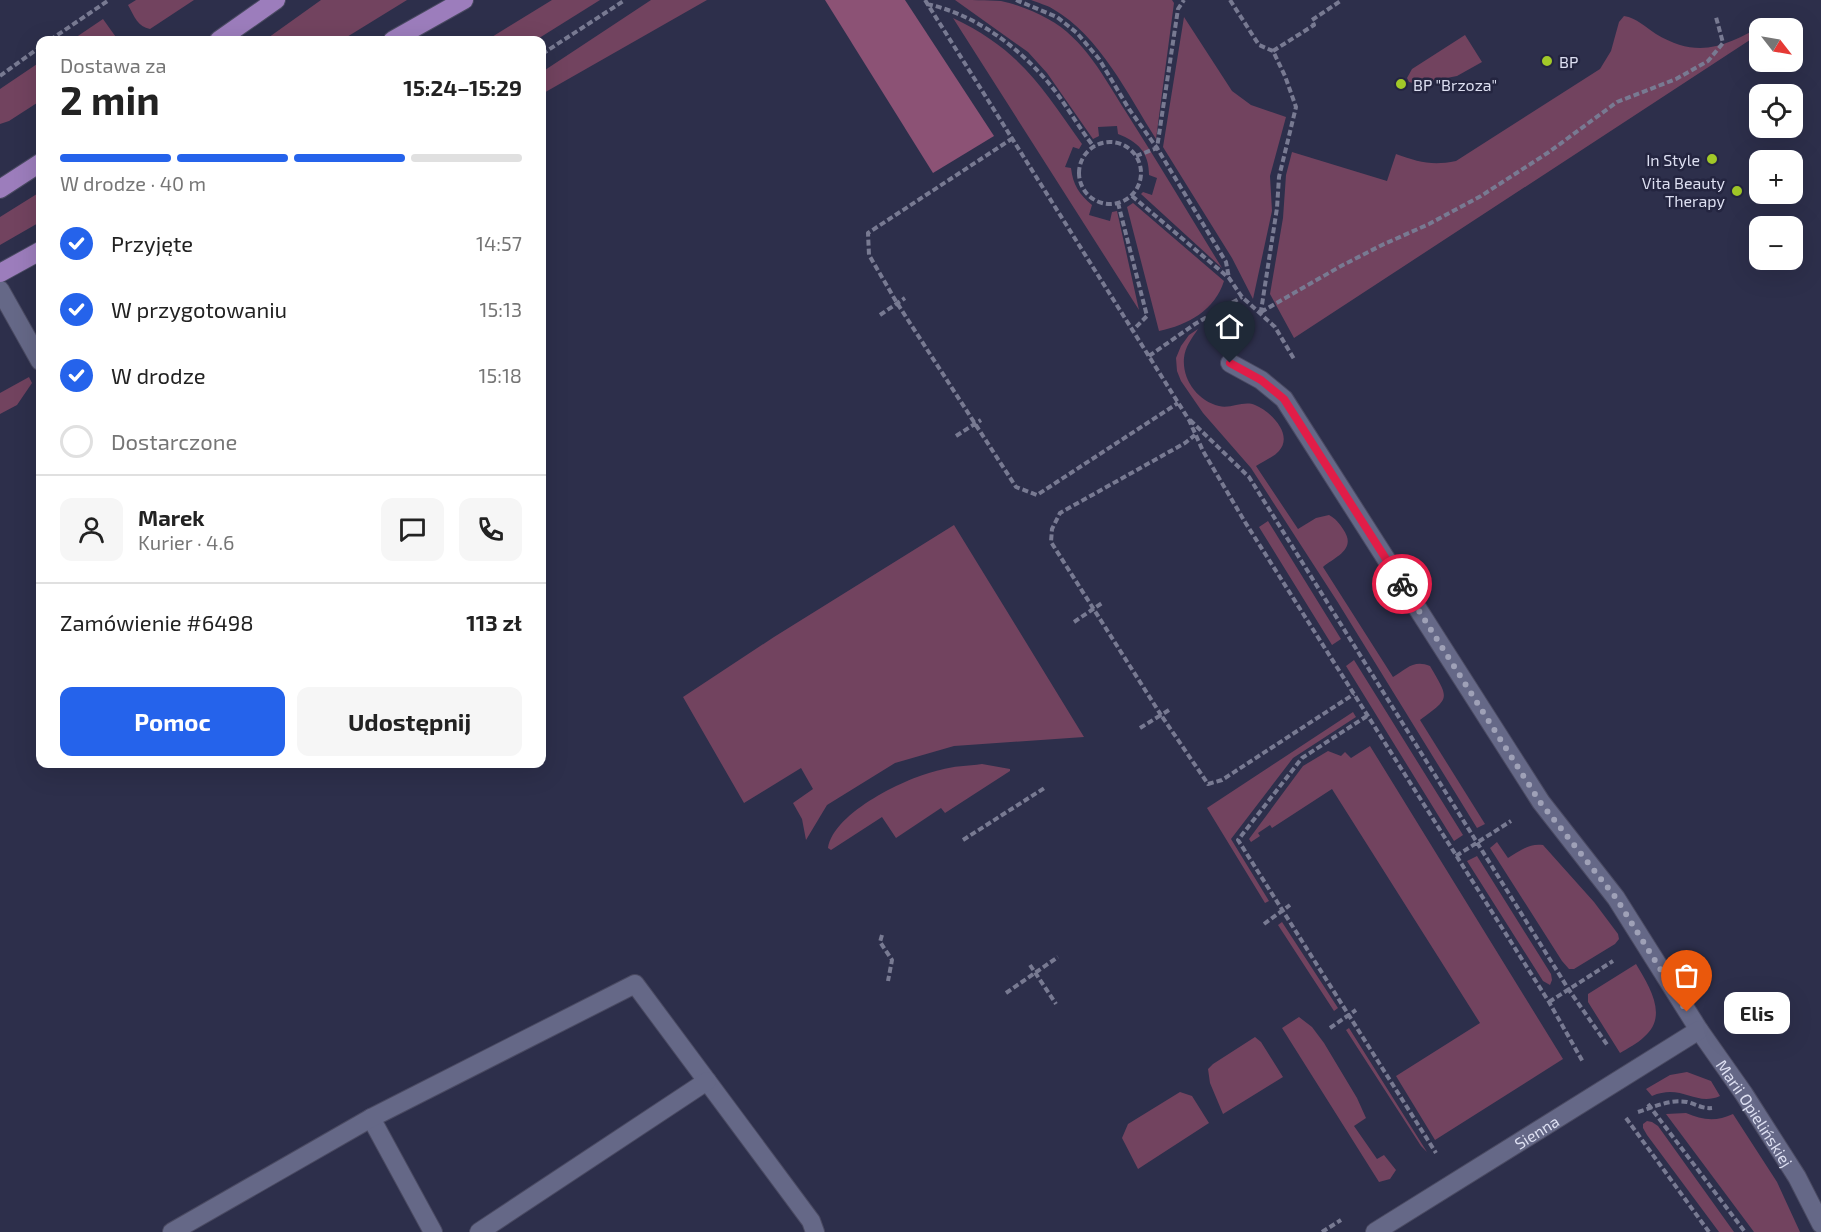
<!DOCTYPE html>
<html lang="pl">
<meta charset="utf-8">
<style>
body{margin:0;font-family:"Exo 2",sans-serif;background:#f6f6f6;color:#222;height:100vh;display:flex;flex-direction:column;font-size:22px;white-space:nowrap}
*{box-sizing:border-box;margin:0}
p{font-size:20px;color:#767676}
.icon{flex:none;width:33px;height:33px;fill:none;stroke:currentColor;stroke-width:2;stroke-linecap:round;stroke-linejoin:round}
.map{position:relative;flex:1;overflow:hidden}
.details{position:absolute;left:36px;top:36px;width:510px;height:732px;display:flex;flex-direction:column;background:#fff;border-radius:12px;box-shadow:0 6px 24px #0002}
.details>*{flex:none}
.needle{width:39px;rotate:121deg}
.tools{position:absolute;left:1749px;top:18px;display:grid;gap:12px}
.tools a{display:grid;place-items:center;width:54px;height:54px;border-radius:12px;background:#fff;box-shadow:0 6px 24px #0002;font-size:30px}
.pin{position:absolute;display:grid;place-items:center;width:51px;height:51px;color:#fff;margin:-62px -26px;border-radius:50% 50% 50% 0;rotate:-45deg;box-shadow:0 0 6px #0007}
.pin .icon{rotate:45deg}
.courier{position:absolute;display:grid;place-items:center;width:60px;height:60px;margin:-30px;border:4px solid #e11d48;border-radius:50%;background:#fff;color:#222;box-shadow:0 2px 8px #0007}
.bubble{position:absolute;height:42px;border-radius:12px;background:#fff;box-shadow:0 6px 24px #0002;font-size:20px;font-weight:700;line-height:42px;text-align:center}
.head em{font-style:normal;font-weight:700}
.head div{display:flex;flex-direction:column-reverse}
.head{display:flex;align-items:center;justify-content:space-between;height:102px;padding:0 24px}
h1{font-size:39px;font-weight:700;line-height:45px}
.bar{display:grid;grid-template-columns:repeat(4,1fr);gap:9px 6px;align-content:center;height:72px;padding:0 24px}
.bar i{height:8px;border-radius:4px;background:#e0e0e0}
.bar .current{background:#2563eb}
.bar p{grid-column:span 4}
.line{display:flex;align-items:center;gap:15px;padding:0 24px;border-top:2px solid #e0e0e0}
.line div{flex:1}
.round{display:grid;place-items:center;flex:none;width:63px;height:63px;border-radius:12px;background:#f6f6f6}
ol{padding:0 24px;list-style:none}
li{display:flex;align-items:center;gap:18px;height:66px}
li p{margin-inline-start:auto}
li .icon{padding:6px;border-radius:50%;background:#2563eb;color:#fff;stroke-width:4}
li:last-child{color:#767676}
li i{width:33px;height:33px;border:3px solid #e0e0e0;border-radius:50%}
.primary-button{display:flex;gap:12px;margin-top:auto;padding:12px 24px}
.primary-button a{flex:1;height:69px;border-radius:12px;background:#2563eb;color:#fff;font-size:24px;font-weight:700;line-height:69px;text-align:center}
.primary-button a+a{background:#f6f6f6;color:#222}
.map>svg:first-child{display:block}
.green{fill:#72435f}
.forest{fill:#8c5275}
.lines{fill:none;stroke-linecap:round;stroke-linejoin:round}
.minor-casing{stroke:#4a4a62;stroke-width:20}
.major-casing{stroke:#4a4a62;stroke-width:20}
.path{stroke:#787a92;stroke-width:4;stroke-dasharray:6 3;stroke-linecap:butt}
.minor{stroke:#656887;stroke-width:18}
.major{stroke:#9c7dbc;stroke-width:18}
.done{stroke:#9fa1b7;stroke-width:6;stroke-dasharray:0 10.8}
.route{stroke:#e11d48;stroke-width:8}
.poi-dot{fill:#a2c928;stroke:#242540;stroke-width:2}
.labels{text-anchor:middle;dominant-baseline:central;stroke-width:5;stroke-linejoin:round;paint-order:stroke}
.poi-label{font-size:16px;fill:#dddff1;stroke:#242540;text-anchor:start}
.street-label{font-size:16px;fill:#dddff1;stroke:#242540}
</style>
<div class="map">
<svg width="1821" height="1232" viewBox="0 0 1821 1232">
<rect width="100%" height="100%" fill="#2d2f4b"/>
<path class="green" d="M136,0H194L150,29C138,27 134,16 128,5Z
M321,0H407L342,40H265Z
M552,0H600L536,40H487Z
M651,0H707L542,94V72Z
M955,0C969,0 987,0 1001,1C1016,4 1034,11 1048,19C1084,38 1105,79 1126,112C1159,164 1190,216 1222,268L1141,194L1143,192L1152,195L1157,178L1149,175C1149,152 1138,142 1118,134L1117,126L1098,127L1099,136L1093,139L1047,73L1028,52Z
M1031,0H1172L1174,3L1156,139C1128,95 1100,36 1053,9C1047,5 1038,3 1031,0Z
M1624,16C1637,18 1645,27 1656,34C1699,60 1727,46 1766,23L1770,27L1760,28L1759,34L1294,338L1270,294L1283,218L1286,175L1292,152L1387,181L1396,154C1418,162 1432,166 1456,161L1600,69L1611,51L1619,22Z
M1184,17L1232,91L1251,105L1286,117L1270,176L1272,211L1253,299L1232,258L1163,147Z
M953,18C1019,49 1042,87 1082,144L1079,149L1073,147L1065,167L1071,168C1073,185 1079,194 1092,205L1089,215L1110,221L1112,212L1117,211L1139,310Z
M103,19L118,40H72Z
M1465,35L1482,62L1457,76L1416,84L1409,82L1407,78L1412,69Z
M40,62V101L9,121L0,124V89Z
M40,192V222L0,245V217Z
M1133,203L1224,281C1215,310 1188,325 1159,331L1127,207Z
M1198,329C1192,338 1185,347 1184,358C1182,380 1198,401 1219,406C1231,409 1244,400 1255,405C1270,411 1294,434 1279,451C1274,457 1263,461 1256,466L1298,529L1316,518L1329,515C1336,519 1339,523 1343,529C1357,549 1337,556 1323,567L1393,677C1406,669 1414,659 1430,666C1449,699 1451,697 1420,720L1485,824L1477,828L1337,601L1251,468L1203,413L1181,381L1177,371L1176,358L1181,346L1189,335Z
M29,377L32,383L17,405L0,414V393Z
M1268,521L1341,639L1332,645L1259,527Z
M954,525L1084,737L954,746L895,763L827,805L806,840L802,819L793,803L813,789L801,768L744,803L683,697L774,637Z
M1354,660L1463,835L1454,841L1346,666Z
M1353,712L1356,717L1293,758L1231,839L1269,901L1265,903L1207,808Z
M1370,746L1563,1059L1435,1140L1396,1076L1480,1023L1332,789L1272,828L1270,825L1258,833L1260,836L1251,842L1249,839L1303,766L1328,751L1341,756L1345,752L1351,758Z
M982,764L1010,769V771L945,813L941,808L896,838L882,817L831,850L828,848C834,812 907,777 940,770C953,766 968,766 982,764Z
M1497,842L1508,858C1520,851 1529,843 1543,845L1594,902L1618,934L1619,939L1615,944L1574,969H1569L1562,961L1490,848Z
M1477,856L1551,974L1552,980L1550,985L1543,981L1467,861Z
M1282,922L1338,1008L1334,1011L1278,925Z
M1636,964C1649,986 1669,1016 1644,1037C1637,1044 1628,1048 1620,1053L1588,1002V994Z
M1299,1017L1312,1027L1324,1043L1357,1098L1366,1118L1354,1126L1377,1159L1384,1155L1396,1170L1390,1179L1379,1182L1282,1028Z
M1349,1028L1427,1152L1421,1146L1346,1030Z
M1255,1037L1261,1042L1283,1077L1223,1114L1210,1083L1208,1069L1213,1064Z
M1687,1072L1711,1081L1720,1096C1695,1107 1682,1083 1652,1096L1646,1089L1670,1075Z
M1180,1092L1192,1096L1209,1123L1138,1169L1122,1138L1128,1124Z
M1686,1113C1702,1120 1716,1122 1733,1114L1777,1182L1800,1232H1754L1666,1114Z
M1647,1121L1652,1122L1658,1126L1734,1232H1719L1647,1135L1643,1128V1124Z"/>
<path class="forest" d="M825,0H905L994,136L933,173Z"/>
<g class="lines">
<g class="minor-casing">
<g id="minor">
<path d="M0,290L40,361"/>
<path id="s1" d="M1230,363L1261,380L1284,399L1541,802L1616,898L1699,1030L1744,1094L1797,1177L1821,1224"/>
<path d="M371,1118L433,1232"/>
<path d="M172,1232L371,1118L635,984L811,1221L815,1232"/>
<path d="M479,1232L707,1081"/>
<path id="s2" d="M1375,1232L1699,1030"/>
</g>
</g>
<g class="major-casing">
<path id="major" d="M219,40L276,0
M393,40L464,0
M0,189L40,163
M0,273L40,251"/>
</g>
<path class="path" d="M925,0L1189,420L1203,451L1245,522L1549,1002L1583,1062
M1016,0L1057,17L1077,33L1099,59L1129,109L1157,148L1226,262L1229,278
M1230,0L1259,45L1273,51L1285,76L1296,107L1279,177L1277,208L1261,311
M927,4C977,15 1020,48 1052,87C1067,106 1079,128 1094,147
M50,40L109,0
M1273,51L1314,25L1312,20L1342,0
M542,54L625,0
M0,76L40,47
M1013,138L868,233L869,255L897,303L1016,487L1037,495L1178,403
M1079 173a31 31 0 1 1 62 0a31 31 0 1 1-62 0Z
M1136,156L1157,148L1178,9L1184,0
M1132,196L1229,278L1242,297L1275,327L1294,359
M1118,203L1147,316L1133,330
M1261,312L1341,266L1382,245L1429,224L1481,196L1549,152L1617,102L1676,79L1708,61L1723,43L1716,17
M880,315L905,298
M1149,356L1195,324L1242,297
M1190,420L1249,477L1569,990L1608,1046
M956,436L981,420
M1074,622L1102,603
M1169,710L1161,715L1051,542L1052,529L1060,513L1185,443L1195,435
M1367,716L1302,758L1238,840L1436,1153
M1140,728L1161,715L1208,784L1222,780L1354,694
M963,840L1046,787
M1456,856L1511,821
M1264,924L1290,905
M882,935L880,942L892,960L888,981
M1030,965L1056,1004
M1006,993L1058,957
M1549,1002L1613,961
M1330,1028L1356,1010
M1648,1104L1745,1232
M1638,1112C1654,1107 1670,1099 1687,1102C1696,1104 1702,1109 1712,1108
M1626,1118L1709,1232
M1322,1232L1341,1220"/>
<use href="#minor" class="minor"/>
<use href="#major" class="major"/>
</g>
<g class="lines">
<path class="done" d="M1402,584L1540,802L1616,898L1687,1012"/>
<path class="route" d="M1230,363L1261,380L1284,399L1402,584"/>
</g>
<g class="poi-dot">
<circle cx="1547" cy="61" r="6"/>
<circle cx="1401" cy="84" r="6"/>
<circle cx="1712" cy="159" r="6"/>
<circle cx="1737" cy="191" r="6"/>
</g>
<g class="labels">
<g class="poi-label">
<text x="1559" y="61">BP</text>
<text x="1413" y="84">BP "Brzoza"</text>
<text x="1700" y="159" text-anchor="end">In Style</text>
<text x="1725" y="182" text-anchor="end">Vita Beauty<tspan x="1725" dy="18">Therapy</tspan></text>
</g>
<g class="street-label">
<text stroke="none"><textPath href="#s1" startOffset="921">Marii Opielińskiej</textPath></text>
<text stroke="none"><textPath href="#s2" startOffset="190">Sienna</textPath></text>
</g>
</g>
</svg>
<div class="tools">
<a><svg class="needle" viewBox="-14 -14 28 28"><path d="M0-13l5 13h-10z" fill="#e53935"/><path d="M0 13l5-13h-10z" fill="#767676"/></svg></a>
<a><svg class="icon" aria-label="locate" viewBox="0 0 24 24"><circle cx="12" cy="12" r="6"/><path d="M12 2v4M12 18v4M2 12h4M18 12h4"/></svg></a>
<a>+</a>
<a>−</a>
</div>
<div class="pin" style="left:1687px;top:1012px;background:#ea580c"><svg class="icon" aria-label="bag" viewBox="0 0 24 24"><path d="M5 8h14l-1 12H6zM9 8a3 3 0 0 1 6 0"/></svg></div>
<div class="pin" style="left:1230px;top:363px;background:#1f2937"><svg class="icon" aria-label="home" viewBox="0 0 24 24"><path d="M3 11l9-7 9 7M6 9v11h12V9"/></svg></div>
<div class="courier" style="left:1402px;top:584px"><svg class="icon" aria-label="bike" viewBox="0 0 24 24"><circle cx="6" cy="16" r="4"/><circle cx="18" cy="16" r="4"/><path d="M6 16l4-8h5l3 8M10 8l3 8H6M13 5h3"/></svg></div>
<div class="bubble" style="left:1724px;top:992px;width:66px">Elis</div>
<section class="details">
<div class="head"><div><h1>2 min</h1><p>Dostawa za</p></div><em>15:24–15:29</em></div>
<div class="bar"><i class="current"></i><i class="current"></i><i class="current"></i><i></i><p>W drodze · 40 m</p></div>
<ol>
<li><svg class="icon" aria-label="check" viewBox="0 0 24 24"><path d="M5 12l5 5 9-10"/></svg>Przyjęte<p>14:57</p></li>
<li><svg class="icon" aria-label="check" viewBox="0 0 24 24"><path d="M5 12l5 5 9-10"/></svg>W przygotowaniu<p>15:13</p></li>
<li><svg class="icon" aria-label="check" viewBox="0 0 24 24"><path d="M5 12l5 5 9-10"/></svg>W drodze<p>15:18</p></li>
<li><i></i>Dostarczone</li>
</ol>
<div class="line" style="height:108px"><a class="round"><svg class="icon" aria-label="person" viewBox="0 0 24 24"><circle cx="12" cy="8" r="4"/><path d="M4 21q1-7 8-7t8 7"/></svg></a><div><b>Marek</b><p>Kurier · 4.6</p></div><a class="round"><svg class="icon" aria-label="chat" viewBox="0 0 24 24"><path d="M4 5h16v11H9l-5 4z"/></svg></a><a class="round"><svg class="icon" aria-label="phone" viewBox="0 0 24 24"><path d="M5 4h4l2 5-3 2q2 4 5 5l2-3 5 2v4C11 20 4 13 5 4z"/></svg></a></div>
<div class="line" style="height:78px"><div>Zamówienie #6498</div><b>113 zł</b></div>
<div class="primary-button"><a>Pomoc</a><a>Udostępnij</a></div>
</section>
</div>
